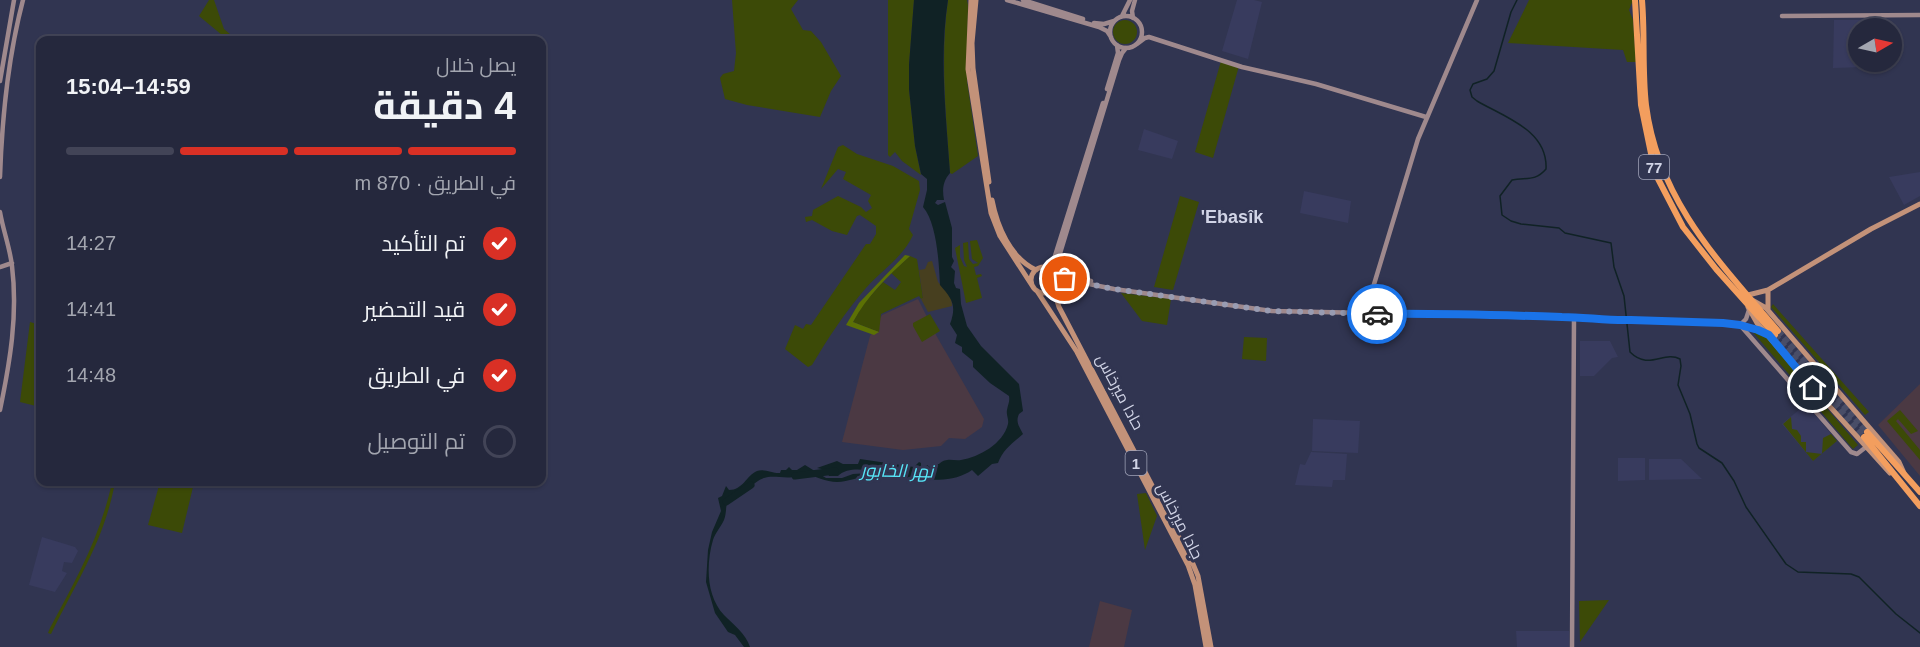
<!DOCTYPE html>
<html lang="ar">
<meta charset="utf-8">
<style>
body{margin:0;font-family:Helvetica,Cairo,sans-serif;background:#313448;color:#f1f3f6;direction:rtl;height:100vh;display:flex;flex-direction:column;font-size:22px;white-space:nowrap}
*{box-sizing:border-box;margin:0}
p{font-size:20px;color:#a3a6b0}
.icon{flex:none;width:33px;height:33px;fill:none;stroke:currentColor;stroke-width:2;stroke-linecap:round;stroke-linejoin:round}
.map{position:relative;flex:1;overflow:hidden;direction:ltr}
.drawer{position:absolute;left:36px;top:36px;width:510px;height:450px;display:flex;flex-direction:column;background:#25283d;border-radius:12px;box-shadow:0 2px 4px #0004,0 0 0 2px #424457;direction:rtl}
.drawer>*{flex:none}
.needle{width:39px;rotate:81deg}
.buttons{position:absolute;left:1848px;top:18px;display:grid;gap:12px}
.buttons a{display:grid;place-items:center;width:54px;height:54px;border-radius:50%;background:#25283d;box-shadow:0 2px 4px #0004,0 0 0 2px #424457;font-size:30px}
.pin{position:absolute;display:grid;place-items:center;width:51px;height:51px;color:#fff;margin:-26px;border:3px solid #fff;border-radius:50%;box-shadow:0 2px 6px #0007}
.courier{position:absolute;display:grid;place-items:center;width:60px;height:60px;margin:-30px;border:4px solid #1a73e8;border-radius:50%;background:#fff;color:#222;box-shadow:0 2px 8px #0007}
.headline em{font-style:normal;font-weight:700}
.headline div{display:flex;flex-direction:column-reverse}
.headline{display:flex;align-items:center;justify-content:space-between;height:102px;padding:0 30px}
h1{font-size:39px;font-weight:700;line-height:45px}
.bar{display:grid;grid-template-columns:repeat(4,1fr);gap:9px 6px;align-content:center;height:72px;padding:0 30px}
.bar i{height:8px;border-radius:4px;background:#424457}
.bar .on{background:#d93025}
.bar p{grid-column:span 4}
ol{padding:0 30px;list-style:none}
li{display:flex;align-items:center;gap:18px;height:66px}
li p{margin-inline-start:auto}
li .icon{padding:6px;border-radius:50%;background:#d93025;color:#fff;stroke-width:4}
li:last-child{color:#a3a6b0}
li i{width:33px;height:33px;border:3px solid #424457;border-radius:50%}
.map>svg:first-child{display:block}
.industrial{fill:#4b3943}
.built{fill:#383b5e}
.green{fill:#3c4a07}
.forest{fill:#5c7104}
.sand{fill:#473f1f}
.water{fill:#102225}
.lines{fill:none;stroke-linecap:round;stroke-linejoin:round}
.stream{stroke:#102225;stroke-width:1.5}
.river{stroke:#102225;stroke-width:7}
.highway-tunnel{stroke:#494d67;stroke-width:6;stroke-dasharray:6 3;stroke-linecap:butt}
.secondary{stroke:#9f898d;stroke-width:4.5}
.primary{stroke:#c39279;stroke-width:5}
.highway{stroke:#f39e5e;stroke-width:6}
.done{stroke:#999cb2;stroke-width:6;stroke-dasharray:0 10.8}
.route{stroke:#1a73e8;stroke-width:8}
.labels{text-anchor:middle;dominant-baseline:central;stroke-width:6;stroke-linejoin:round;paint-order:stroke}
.shield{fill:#313551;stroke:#a1a4b9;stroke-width:1.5}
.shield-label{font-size:15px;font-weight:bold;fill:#d1d4e6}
.street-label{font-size:16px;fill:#d1d4e6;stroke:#313551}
.neighbourhood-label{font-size:18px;font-weight:bold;fill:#d1d4e6;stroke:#313551}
.water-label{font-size:18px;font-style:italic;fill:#58e6f8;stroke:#313551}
</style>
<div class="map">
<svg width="1920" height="647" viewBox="0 0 1920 647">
<rect width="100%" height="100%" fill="#313551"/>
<path class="industrial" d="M918,299L936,335L984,419L982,427L965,439L949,438L941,446L903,450L842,442L870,336L882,315Z
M1920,384V476L1878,425Z
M1100,601L1132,610L1124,647H1089Z"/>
<path class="built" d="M1237,0H1254L1262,2L1248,59L1222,51Z
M1834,20H1865V28H1858V62H1865V67L1833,68Z
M1144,129L1178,141L1172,159L1138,150Z
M1920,172V196L1904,205L1889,177Z
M1304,191L1351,201L1348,223L1300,213Z
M1580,341H1610L1618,357L1612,358L1594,376H1580Z
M1806,404L1837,441L1813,461L1782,424Z
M1313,419L1360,421L1358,453L1312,451Z
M1311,452L1347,454L1345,480H1333L1332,487L1295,485L1300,464L1305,465Z
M1618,458H1645V480L1618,481Z
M1649,459H1681L1702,479L1649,480Z
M42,537L75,547L78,551L72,563L64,562L62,571L67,573L55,592L29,585Z
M1516,631H1569V647H1517Z"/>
<path class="green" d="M209,0H214L224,29L237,40H228L199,16Z
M732,0H798L791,9L803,30L811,31L821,42L841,76L831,91L820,117L747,105L725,99L720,78L723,74L734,71L736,53Z
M888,0H914L909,65V89L915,146L921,175L902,161L895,152L890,157L888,155Z
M948,0H967L968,5L967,81L978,156L952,174L950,173C946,115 940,57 948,0Z
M1529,0H1633L1629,10L1633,20L1636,62H1627L1623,50L1508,43Z
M1113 32a12 12 0 1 1 24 0a12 12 0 1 1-24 0Z
M1221,61L1239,66L1213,158L1195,152Z
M843,145L857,154L893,166L919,181L920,190L909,229L913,235C903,257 882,270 866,288C846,311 828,338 812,365L808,367L785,349L795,325L803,329L806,324L811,325L866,244H870L876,234V226L860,215L857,216L847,235L832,231L812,220L806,222L805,217L812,216L813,210L838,196L861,207L866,212L872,208L868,201L871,195L843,179L846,172L838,169L821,189L838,147Z
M1180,196L1199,202L1173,290L1154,287Z
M977,240L983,258L978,266L974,267L976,275L981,274L982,276L977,278L982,298L966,303L955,248L960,245V257L964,266L967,267L964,260L963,243L968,242L969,259L973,264L978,263L972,259L970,241Z
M910,256L917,259L923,298L921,299L919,296L881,314L879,332L853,322L862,305L883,282L895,290L901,282L891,273Z
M1121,293L1171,299L1167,325L1142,321Z
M1773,304L1869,412L1865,415L1771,307Z
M930,314L940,331L922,342L913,326V323Z
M30,322L40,325V407L20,402Z
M1751,330L1767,338L1858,445L1853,449Z
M1244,337L1267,338L1266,361L1242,359Z
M1900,410L1918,431L1911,434L1898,419L1896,421L1920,450V460L1887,421Z
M1791,417L1792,429L1797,430L1801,436V442H1806V452L1822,454L1823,438L1831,434L1837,441L1813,461L1783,424Z
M112,482H115C105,539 76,583 51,634L48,633L50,628C76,580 101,535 112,482Z
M160,482H175L193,487L182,533L148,525Z
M1146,493L1157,516L1145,550L1137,494Z
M1609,600L1580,642L1579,601Z"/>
<path class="forest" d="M905,255L910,256C888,276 867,296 853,322L879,332L874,335L846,325L859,303Z"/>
<path class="sand" d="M932,261L938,282L951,296L952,306L928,312L921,299L923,298L919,270L925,269L928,262Z"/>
<path class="water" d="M914,0H948C939,57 946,115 950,173C943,181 942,189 944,200H937L935,203L938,205L945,202L952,228V257L954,261L951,267L955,271L954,283L956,288L960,289L961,304L967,326L981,346L1019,384L1023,411L1019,414C1015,423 1020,427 1023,434C1014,442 1003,449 998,463L992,464L978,476L972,470C958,480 931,484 918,474L908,477L878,471L875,476C863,474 850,482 837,482C826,482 815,476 804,473C792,482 775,474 764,478C758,480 754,484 749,488C745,490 740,491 736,493C723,500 728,510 724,520C721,527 715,533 713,540C706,564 706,596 724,615C733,624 746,634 750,647H744L735,635L728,632L715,613L706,582L708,550L712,532L721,511L718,498L722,496L726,486L729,490C743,490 746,476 757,471C764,468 774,474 780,473L781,470H786L789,467L792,470H797L805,465L826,478H842L853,474L869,473L866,470C856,469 845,469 838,476H829L826,470L817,468L837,461L843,464H858L860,459L914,467L919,462L921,463V468L925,470L927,465L931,468L933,464H939C947,457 952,461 961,460C979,457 1003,444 1008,424C1009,419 1006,415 1007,410C1008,404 1010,402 1009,396L990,383L973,367V361L962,352V347L955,343L957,335L950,324C957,305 952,299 940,285C939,264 937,223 923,207L927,190V179L921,174L915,146L909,89V65Z"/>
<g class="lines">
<path class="stream" d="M1517,0L1511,12L1494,71L1487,79L1473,84L1470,90L1472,97L1477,101C1504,117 1548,130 1546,169C1535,182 1526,177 1512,180L1500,196L1502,215L1511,221L1521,224L1559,228L1565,233L1611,243L1614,267L1624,296L1630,352C1649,371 1664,350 1680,359L1681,366L1678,385L1690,414L1697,444L1699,448L1722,463L1734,481L1746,507L1786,564L1798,572L1851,574L1859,577L1896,614L1920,633"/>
<path class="river" d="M903,474L927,475
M795,476L835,471
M726,502L751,485"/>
<path class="highway-tunnel" d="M1778,331L1867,432
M1775,335L1864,437"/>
<path class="secondary" d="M1007,0L1099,27L1107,31L1111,37
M1023,0L1083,19
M1110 32a16 16 0 1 1 32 0a16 16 0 1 1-32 0Z
M1122,16L1130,0
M1782,16L1920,15
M1133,18L1132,11L1135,0
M1094,23L1104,24L1114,21
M1137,44L1145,38L1149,37L1242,67L1316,84L1426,117
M0,81L14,0
M1107,89L1118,53L1117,45
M0,177C2,118 8,57 23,0
M0,212C3,230 10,248 12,266C18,315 10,362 0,410
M0,267L12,263
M1048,268L1054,259L1103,103
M1054,273L1119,60L1122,53L1126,48
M1055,273L1091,281
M1056,281L1064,279L1114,289L1272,311L1562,317L1619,321L1627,320L1723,323L1740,325L1765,334
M1365,314L1418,139L1477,0
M1740,325L1851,452L1857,454L1866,447
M1740,325L1746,319L1749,310
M1572,647L1574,317"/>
<path class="primary" d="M971,0L968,69L991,213L1000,236L1033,287
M976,0L972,43L973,68L989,182
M992,200C997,226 1010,258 1036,270
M1031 280a13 13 0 1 1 26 0a13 13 0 1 1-26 0Z
M1053,288L1059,307L1193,564L1198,576L1211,647
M1768,290V309
M1037,291L1077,352L1188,565L1195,585L1206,647
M1748,295L1768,290L1871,229L1920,204
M1752,300L1766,308L1899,462L1904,473
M1748,307L1757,323L1813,388L1890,473
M1805,378L1811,381L1816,380L1819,375V369
M1821,396C1819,386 1824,380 1833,385"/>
<path class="highway" d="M1635,0L1641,105L1655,173L1683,227L1716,269L1775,335
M1642,0C1645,35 1642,71 1646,105C1658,200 1719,262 1778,331
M1867,432L1920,492
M1864,437L1920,506"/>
</g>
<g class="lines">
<path class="done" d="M1065,279L1114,289L1272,311L1377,314"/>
<path class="route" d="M1377,314C1438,313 1500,315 1562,317C1585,317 1608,321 1631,320L1723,323L1740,325L1758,330L1769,335L1813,388"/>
</g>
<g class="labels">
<g class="shield">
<rect x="1639" y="155" width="30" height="24" rx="4.5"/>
<rect x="1125.5" y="451" width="21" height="24" rx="4.5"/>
</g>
<g class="shield-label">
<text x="1654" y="167">77</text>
<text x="1136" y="463">1</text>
</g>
<g class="street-label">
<text transform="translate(1120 392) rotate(62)">حادا ميرخاس</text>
<text transform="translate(1180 521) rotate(63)">جادا ميرخاس</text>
</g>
<g class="neighbourhood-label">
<text x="1232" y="217">'Ebasîk</text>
</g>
<g class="water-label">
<text transform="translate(897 471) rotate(1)">نهر الخابور</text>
</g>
</g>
</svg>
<div class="buttons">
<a><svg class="needle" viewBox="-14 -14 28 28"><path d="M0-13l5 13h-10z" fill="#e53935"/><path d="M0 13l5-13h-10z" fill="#a3a6b0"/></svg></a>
</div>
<div class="pin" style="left:1065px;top:279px;background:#ea580c"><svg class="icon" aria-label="bag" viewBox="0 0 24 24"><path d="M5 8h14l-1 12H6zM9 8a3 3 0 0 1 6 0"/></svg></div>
<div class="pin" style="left:1813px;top:388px;background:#1f2937"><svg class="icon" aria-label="home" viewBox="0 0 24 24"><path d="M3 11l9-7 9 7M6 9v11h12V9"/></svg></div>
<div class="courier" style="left:1377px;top:314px"><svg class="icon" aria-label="car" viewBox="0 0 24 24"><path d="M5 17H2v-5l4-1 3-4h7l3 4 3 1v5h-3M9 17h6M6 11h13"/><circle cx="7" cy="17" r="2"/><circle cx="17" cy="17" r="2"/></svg></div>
<section class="drawer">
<div class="headline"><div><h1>4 دقيقة</h1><p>يصل خلال</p></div><em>14:59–15:04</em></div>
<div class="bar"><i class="on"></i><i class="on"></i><i class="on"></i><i></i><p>في الطريق · 870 m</p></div>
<ol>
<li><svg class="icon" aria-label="check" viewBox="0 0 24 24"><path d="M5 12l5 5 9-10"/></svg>تم التأكيد<p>14:27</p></li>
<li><svg class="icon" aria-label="check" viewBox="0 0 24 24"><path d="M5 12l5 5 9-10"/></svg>قيد التحضير<p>14:41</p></li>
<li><svg class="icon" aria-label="check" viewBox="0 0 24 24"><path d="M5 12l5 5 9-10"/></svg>في الطريق<p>14:48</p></li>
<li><i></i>تم التوصيل</li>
</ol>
</section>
</div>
